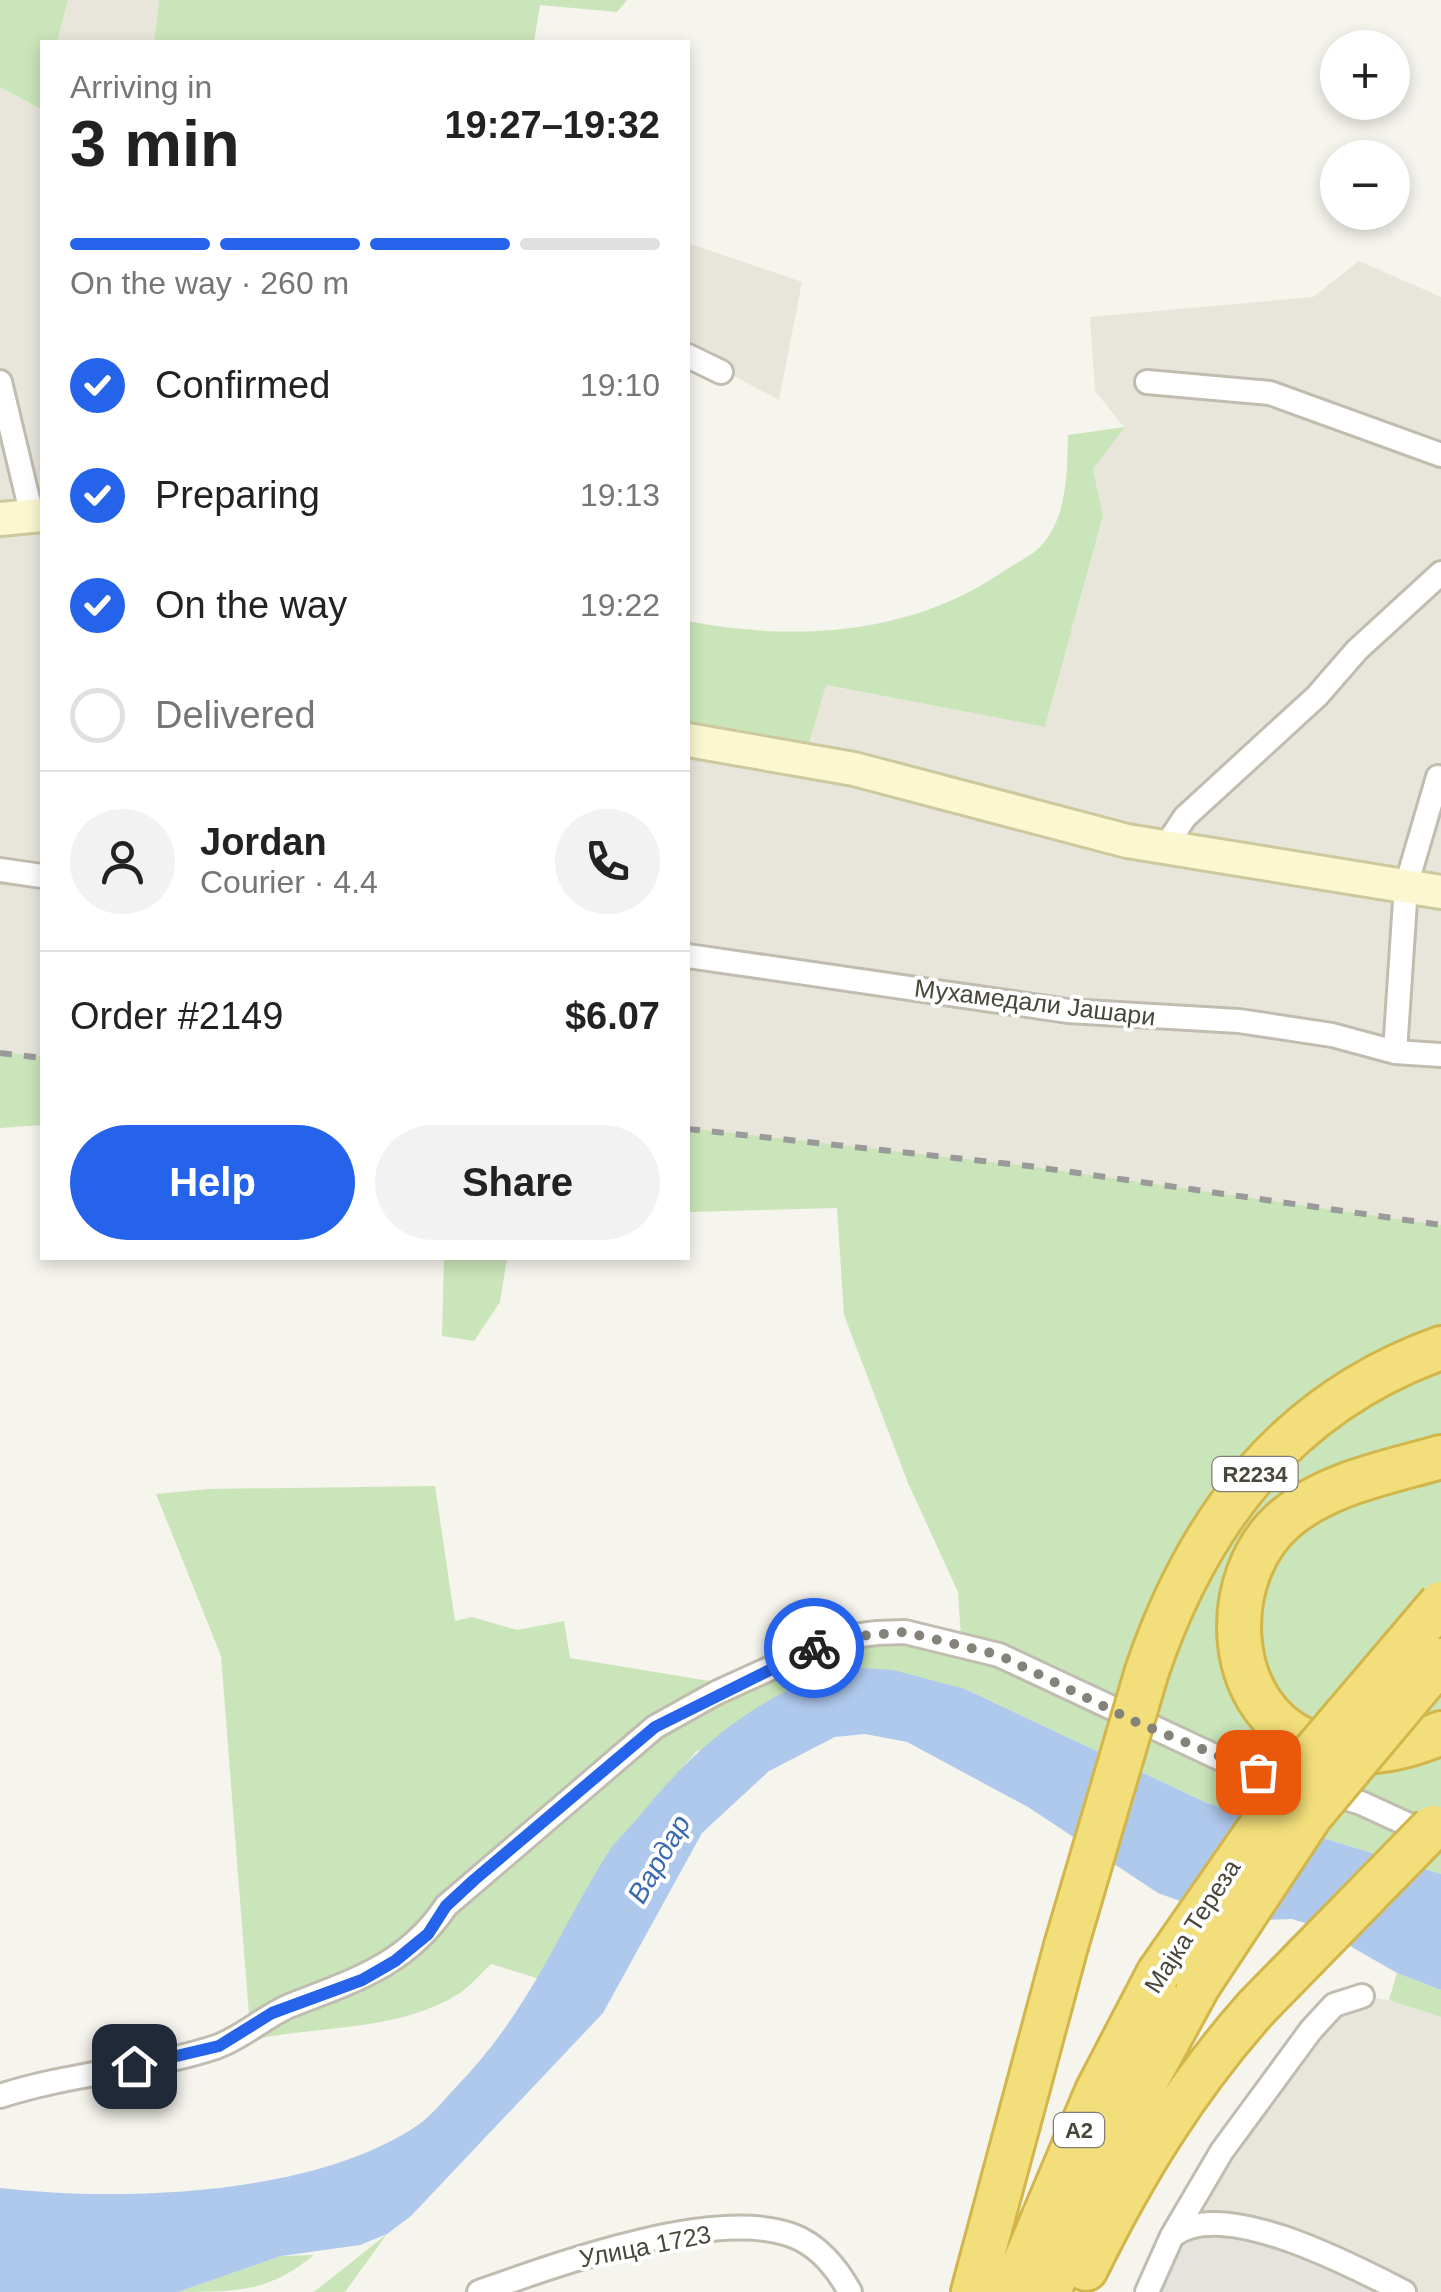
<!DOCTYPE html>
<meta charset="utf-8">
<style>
body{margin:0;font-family:Helvetica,sans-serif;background:#f2f2f2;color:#222;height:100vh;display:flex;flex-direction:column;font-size:38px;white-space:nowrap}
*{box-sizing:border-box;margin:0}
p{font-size:32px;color:#767676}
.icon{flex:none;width:55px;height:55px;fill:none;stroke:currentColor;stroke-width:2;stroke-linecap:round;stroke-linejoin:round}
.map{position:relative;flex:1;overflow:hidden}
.details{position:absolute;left:40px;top:40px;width:650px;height:1220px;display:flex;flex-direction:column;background:#fff;border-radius:0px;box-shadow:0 5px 15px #0003}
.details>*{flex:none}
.fabs{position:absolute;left:1320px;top:30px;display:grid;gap:20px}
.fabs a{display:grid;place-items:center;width:90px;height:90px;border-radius:50%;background:#fff;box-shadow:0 5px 15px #0003;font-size:50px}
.pin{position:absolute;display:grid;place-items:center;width:85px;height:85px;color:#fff;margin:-42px;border-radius:20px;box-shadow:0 5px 15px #0006}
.courier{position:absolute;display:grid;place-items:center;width:100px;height:100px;margin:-50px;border:8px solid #2563eb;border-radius:50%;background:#fff;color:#222;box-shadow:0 2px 12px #0007}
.headline em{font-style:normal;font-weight:600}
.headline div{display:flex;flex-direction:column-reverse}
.headline{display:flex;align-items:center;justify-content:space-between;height:170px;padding:0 30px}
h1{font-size:65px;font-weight:600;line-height:75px}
.bar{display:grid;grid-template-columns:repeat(4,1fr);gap:15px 10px;align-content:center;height:120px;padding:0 30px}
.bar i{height:12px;border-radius:8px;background:#e0e0e0}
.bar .current{background:#2563eb}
.bar p{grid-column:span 4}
.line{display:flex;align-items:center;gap:25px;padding:0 30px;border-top:2px solid #e0e0e0}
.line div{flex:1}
.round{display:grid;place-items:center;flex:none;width:105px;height:105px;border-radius:52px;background:#f2f2f2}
ol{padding:0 30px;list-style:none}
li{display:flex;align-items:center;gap:30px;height:110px}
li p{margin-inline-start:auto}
li .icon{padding:10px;border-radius:50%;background:#2563eb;color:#fff;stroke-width:4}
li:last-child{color:#767676}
li i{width:55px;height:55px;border:5px solid #e0e0e0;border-radius:50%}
.action{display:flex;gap:20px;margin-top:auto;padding:20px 30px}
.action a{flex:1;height:115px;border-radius:60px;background:#2563eb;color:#fff;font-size:40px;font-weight:600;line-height:115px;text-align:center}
.action a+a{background:#f2f2f2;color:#222}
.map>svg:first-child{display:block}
.residential{fill:#e8e6db}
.industrial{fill:#e5e3de}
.green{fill:#cae5b9}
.water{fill:#afc9ec}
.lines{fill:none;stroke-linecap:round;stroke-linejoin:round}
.street-casing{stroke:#c0bdb0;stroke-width:28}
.secondary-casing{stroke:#cdc99e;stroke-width:38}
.highway-casing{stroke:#d2b64a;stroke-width:48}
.street{stroke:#fff;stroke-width:22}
.secondary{stroke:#fbf7d1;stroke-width:32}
.highway{stroke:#f2de7a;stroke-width:42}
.rail{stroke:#9a9a9a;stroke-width:6;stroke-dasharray:12 12;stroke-linecap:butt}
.highway-bridge-casing{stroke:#d2b64a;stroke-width:48;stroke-linecap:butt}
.highway-bridge{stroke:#f2de7a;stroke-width:42}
.done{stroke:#858379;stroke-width:10;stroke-dasharray:0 18}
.route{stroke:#2563eb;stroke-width:12}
.labels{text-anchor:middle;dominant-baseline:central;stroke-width:8;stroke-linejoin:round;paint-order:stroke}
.shield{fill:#fff;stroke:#807e75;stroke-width:2.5}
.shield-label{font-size:22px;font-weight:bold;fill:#49463a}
.street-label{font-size:25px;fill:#49463a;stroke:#fff}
.water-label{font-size:28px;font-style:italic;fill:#3b6aae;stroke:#fff}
</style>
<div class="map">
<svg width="1441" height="2292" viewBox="0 0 1441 2292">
<rect width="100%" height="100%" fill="#f5f4ed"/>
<path class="residential" d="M68,0H159L154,42H57Z
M0,87L39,109L42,99V1058L0,1053Z
M688,243L802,282L779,400L688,352Z
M1359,261L1441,297V1225L1029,1166L688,1129V727L825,685L1045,727L1103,517L1093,469L1124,427L1095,391L1090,317L1313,297Z
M1362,1996L1389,2000L1441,2017V2292H1404L1190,2225L1290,2056Z"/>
<path class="industrial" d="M1217,2222L1404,2292H1147L1163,2252Z"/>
<path class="green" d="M0,0H68L57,42H42L40,109L0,87Z
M159,0H627L617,12L540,5L534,42H154Z
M1125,427L1093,469L1103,516L1045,727L826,685L807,750L688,727V621C795,642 912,635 1004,571C1016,563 1033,555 1042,545C1068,515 1067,471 1068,435Z
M0,1052L42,1056V1125L0,1128Z
M688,1128L1029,1166L1441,1225V1874L1207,1803L965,1689L697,1751L608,1852L540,1979L491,1964C480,1974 468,1989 455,1996C398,2030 324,2026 261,2038L250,2028L221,1656L156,1494L208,1489L435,1486L455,1621L472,1617L517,1630L564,1621L570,1658L734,1685L877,1633L962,1651L958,1592L908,1483L844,1315L837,1208L688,1212Z
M444,1258H507L500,1302L474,1341L442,1336Z
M1397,1973L1441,1990V2017L1389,2000Z
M387,2234L345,2292H314Z
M314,2255C269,2292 238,2292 178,2292L281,2256Z"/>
<path class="water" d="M846,1667L893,1670L965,1689L1207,1803L1441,1874V1990L1397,1973L1317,1927L1292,1919L1235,1921L1158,1893L1028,1807L907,1742L865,1734L835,1737L769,1771L702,1833L603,2013L411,2216L387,2234L360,2245L281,2256L178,2292H0V2188C122,2202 314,2196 418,2125C432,2115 444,2100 456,2087C528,2013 555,1939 607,1854C618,1837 634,1824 646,1808C700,1742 764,1692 846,1667Z"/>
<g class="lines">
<g class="street-casing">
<path id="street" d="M688,356L721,372
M0,382L32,516
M1147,382L1270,393L1441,455
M1165,847L1185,817L1317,696L1357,650L1441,573
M0,870L42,876
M688,956L1068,1011L1239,1021L1332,1035L1395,1052L1441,1055
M1395,1052L1406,886L1438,777
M0,2096C70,2073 146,2070 216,2047C242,2038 264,2017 289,2006C353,1981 407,1965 446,1906L655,1727L716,1693L837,1638L877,1633L905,1632L999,1655L1221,1759L1361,1803L1433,1836
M1172,2236L1222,2151L1311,2030L1334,2005L1362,1996
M479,2292C555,2265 713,2207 791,2235C817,2244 837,2268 850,2292
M1147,2292L1172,2236C1222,2196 1353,2266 1404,2292"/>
</g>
<g class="secondary-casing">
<path id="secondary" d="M0,519L42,515
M688,740L854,769L1127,841L1441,892"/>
</g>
<g class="highway-casing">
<path id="highway" d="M1441,1457C1389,1472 1327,1483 1285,1519C1220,1574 1221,1704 1307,1741C1351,1760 1399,1751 1441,1733
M1147,1671C1198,1521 1287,1403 1441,1348
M1086,2269C1133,2173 1185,2088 1256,2008
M973,2292L1066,1946
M1012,2292L1097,2091L1158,1974
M1049,2292L1106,2155L1198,1986"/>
</g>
<use href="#street" class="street"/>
<use href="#secondary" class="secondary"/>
<use href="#highway" class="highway"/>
<path class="rail" d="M0,1053L42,1058
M688,1129L1029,1166L1441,1225"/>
<g class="highway-bridge-casing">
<path id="highway-bridge" d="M1066,1946L1147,1671
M1158,1974L1304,1764L1441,1603
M1198,1986L1311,1815L1441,1660
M1256,2008L1433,1827"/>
</g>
<use href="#highway-bridge" class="highway-bridge"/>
</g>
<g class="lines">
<path class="done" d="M814,1648L838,1638L905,1632L999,1655L1136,1722L1258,1772"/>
<path class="route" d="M134,2066L219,2046L272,2013L362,1980L395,1961L428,1934L446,1906L474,1880L655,1727L814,1648"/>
</g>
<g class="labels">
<g class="shield">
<rect x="1212.5" y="1457" width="85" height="34" rx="8"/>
<rect x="1054" y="2113" width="50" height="34" rx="8"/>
</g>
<g class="shield-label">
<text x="1255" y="1474">R2234</text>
<text x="1079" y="2130">A2</text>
</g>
<g class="street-label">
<text transform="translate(1035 1002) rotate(7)">Мухамедали Јашари</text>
<text transform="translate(1192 1926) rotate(-57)">Мајка Тереза</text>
<text transform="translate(645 2246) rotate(-11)">Улица 1723</text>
</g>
<g class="water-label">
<text transform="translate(659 1859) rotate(-60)">Вардар</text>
</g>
</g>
</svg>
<div class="fabs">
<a>+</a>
<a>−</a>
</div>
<div class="pin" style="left:1258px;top:1772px;background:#ea580c"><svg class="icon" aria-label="bag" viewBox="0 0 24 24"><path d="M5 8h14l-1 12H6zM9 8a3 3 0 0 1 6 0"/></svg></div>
<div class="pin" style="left:134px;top:2066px;background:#1f2937"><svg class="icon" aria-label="home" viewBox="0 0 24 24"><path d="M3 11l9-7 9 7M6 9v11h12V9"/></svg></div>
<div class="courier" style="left:814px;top:1648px"><svg class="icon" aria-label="bike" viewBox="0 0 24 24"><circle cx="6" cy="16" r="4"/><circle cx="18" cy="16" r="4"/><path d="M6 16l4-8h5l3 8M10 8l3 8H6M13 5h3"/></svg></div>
<section class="details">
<div class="headline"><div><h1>3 min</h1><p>Arriving in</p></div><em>19:27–19:32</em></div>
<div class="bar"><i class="current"></i><i class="current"></i><i class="current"></i><i></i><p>On the way · 260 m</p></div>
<ol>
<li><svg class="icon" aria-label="check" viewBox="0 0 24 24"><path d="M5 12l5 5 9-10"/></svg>Confirmed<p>19:10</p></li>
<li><svg class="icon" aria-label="check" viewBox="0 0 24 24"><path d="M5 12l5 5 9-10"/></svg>Preparing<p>19:13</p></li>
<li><svg class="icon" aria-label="check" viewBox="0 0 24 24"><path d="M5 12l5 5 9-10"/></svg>On the way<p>19:22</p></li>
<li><i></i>Delivered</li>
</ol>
<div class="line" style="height:180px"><a class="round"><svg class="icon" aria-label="person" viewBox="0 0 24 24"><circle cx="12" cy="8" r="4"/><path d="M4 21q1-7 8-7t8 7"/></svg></a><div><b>Jordan</b><p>Courier · 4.4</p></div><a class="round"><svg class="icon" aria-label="phone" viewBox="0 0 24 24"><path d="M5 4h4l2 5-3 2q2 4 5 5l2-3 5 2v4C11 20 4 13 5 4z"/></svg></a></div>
<div class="line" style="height:130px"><div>Order #2149</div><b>$6.07</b></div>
<div class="action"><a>Help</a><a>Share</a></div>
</section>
</div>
